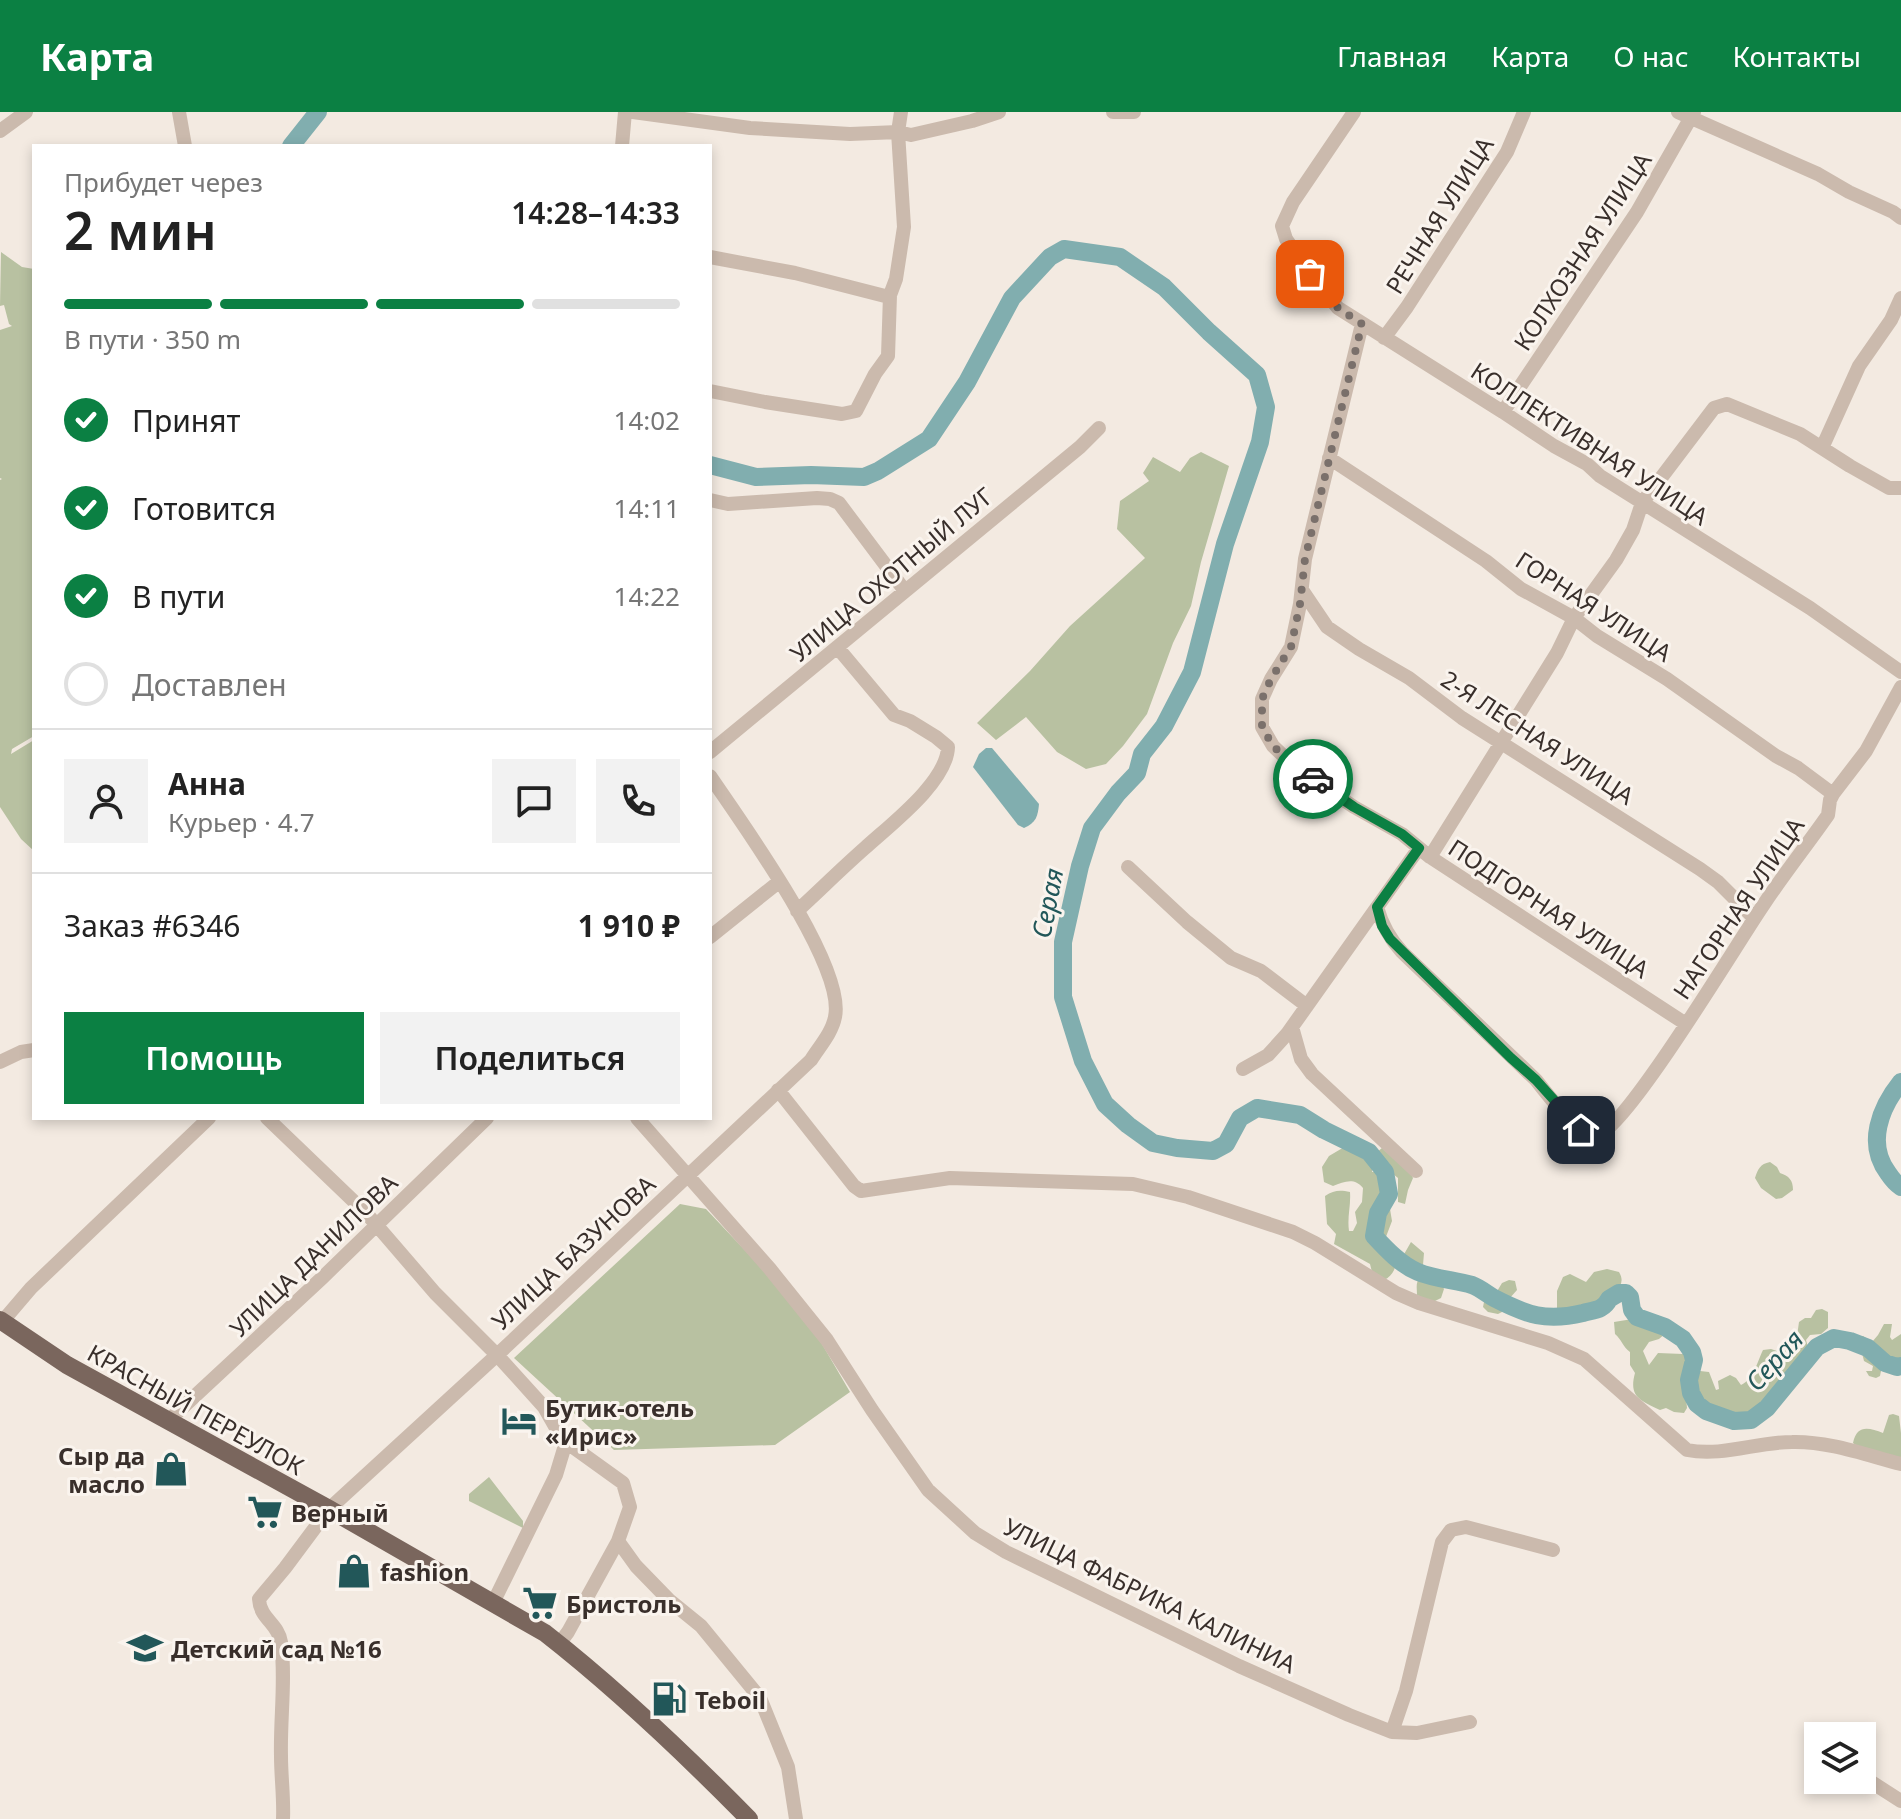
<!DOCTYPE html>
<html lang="ru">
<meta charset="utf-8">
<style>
body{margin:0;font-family:"Noto Sans",sans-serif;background:#f2f2f2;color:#222;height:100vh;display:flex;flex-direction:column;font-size:30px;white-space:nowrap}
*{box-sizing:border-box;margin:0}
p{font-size:26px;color:#767676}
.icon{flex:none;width:44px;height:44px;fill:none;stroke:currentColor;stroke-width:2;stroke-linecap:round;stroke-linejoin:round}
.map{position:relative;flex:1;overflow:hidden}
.sheet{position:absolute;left:32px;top:32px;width:680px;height:976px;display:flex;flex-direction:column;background:#fff;border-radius:0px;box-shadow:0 4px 12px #0003}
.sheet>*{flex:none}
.tools{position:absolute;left:1804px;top:1610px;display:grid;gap:16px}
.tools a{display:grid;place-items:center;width:72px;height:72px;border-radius:0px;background:#fff;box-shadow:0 4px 12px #0003;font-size:40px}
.pin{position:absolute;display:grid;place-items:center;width:68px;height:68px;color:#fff;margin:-34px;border-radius:16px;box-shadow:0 4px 12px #0006}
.courier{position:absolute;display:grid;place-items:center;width:80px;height:80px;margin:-40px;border:6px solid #0b8043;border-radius:50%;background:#fff;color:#222;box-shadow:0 2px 10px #0007}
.overview em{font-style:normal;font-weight:600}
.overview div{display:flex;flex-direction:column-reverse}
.overview{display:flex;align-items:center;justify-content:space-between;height:136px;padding:0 32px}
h1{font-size:52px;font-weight:600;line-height:60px}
.bar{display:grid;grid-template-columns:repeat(4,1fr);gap:12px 8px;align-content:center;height:96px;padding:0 32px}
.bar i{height:10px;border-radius:6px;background:#e0e0e0}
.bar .selected{background:#0b8043}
.bar p{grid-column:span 4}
.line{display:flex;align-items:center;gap:20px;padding:0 32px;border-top:2px solid #e0e0e0}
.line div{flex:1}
.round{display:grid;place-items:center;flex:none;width:84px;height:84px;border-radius:0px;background:#f2f2f2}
ol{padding:0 32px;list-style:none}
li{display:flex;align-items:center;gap:24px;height:88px}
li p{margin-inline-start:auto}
li .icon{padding:8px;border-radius:50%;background:#0b8043;color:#fff;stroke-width:4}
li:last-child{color:#767676}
li i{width:44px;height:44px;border:4px solid #e0e0e0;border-radius:50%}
.cta{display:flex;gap:16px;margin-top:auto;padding:16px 32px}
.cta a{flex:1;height:92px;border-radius:0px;background:#0b8043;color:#fff;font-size:32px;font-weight:600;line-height:92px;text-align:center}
.cta a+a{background:#f2f2f2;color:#222}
header{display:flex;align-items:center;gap:48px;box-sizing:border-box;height:112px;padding:0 40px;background:#0b8043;color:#fff}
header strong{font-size:38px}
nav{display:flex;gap:44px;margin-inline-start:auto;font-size:28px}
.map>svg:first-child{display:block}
.green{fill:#b8c1a1}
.water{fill:#81aeaf}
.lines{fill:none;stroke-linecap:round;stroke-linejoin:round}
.river{stroke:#81aeaf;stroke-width:18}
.minor{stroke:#cbbaad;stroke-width:14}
.major{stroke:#7a665d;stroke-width:18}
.done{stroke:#7a706b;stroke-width:8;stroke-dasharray:0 14.4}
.route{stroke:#0b8043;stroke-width:10}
.labels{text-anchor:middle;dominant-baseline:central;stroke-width:6;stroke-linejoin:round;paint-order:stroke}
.street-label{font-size:24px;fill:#392f2b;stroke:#faf4ee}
.poi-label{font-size:24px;font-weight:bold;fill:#392f2b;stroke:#faf4ee;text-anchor:start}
.water-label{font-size:26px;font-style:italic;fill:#225759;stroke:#faf4ee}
</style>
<header>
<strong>Карта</strong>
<nav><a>Главная</a><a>Карта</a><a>О нас</a><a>Контакты</a></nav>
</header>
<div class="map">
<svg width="1901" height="1707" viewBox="0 0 1901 1707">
<rect width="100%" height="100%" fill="#f3eae1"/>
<path class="green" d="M1,140L22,155L34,157V624L12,637L11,642L34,628V739L21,727L0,695V368L2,367L0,366V218L12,214L9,212L4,193L0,194Z
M1201,340L1229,354L1201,450L1191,494L1173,531L1147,602L1123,634L1106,652L1086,657L1057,640L1026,605L996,628L977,611L1030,559L1070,514L1145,446L1117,417L1120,389L1149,369L1143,361L1153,345L1180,360L1190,346Z
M1351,1031L1362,1033L1374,1045L1372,1060H1374L1377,1054H1384L1387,1058L1383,1072V1087L1390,1097L1392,1109L1384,1130L1386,1145H1394C1398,1154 1393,1164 1384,1168L1372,1160L1370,1152L1334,1132L1336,1122L1327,1112L1325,1084C1334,1078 1340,1078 1350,1080C1351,1094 1347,1105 1349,1119H1353L1357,1111L1355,1100L1362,1090L1363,1076C1354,1065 1344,1070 1333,1074L1324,1070L1322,1055L1329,1044Z
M1382,1036L1410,1060L1413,1066L1408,1078L1405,1092L1398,1090V1066L1393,1062L1389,1051L1378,1047L1376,1041Z
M1770,1050L1777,1055L1780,1061C1789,1064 1793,1068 1793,1078L1782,1086L1776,1087L1761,1076L1755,1066C1758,1057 1760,1052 1770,1050Z
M680,1092L706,1097L773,1168L815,1220L850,1280L775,1333L614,1338L514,1246Z
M1411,1130L1424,1141L1423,1153L1420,1162H1413L1402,1152L1403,1144Z
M1607,1157L1619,1160C1627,1173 1615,1181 1604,1185L1600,1194C1587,1199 1569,1206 1557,1196V1179L1563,1165L1570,1162L1586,1170L1594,1160Z
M1421,1164L1441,1171L1444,1177L1441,1186L1433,1190L1417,1183C1417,1176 1415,1170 1421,1164Z
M1509,1168L1515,1169L1517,1178L1509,1187L1506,1198L1498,1202L1488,1200L1483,1195L1485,1185L1492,1180L1496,1181L1502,1171Z
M1822,1197L1828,1200V1216L1821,1222L1810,1223L1806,1228L1812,1250L1802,1253L1799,1258L1802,1265L1798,1271L1774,1284L1771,1292C1760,1296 1754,1306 1742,1306C1731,1306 1722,1299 1712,1293C1708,1290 1704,1290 1700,1288C1689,1280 1693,1267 1700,1259L1709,1260L1716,1278L1719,1277L1718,1269L1730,1263L1736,1266L1741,1273C1754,1267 1757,1250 1763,1238L1771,1237L1780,1240L1789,1226L1797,1224L1799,1210L1805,1206H1811L1816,1198Z
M1657,1203L1669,1208L1667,1220L1659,1227L1649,1230L1643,1239L1649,1253L1658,1241L1683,1242L1687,1246V1272L1683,1282L1686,1285L1687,1296L1684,1301L1674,1300L1666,1296L1660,1298C1642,1289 1628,1286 1635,1261L1630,1253V1240C1623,1235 1622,1228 1615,1222L1614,1210Z
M1884,1212H1892L1890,1225L1892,1228L1901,1222V1249L1897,1247L1888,1249L1881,1245L1879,1249L1882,1254L1880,1264L1876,1266L1869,1264L1866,1259H1872L1873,1254L1864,1249L1862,1241L1851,1236C1851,1226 1855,1226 1863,1224L1872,1230L1878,1223Z
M1893,1302L1899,1304L1901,1321V1347L1857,1334L1853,1331C1857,1312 1869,1316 1883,1321L1889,1303Z
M489,1365L523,1409V1416L469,1389V1382Z"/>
<path class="water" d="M986,636H992L1039,692C1038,704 1036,711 1024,716L1018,713L973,655L979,642Z"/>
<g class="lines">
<path class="river" d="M291,34L318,0
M710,353L756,365L811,363L864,365L878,359L929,327L967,270L1012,186L1050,145L1064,137L1120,145L1164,175L1209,220L1257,263L1266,295L1260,330L1225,432L1192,560L1164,614L1142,642L1137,661L1118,681L1092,716L1080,754L1063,830V885L1083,949L1105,992L1128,1013L1153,1031L1177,1036L1213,1039L1226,1032L1240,1006L1257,996L1300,1003L1324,1018L1369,1040L1385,1060L1389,1082L1378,1101L1374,1124C1386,1137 1401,1153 1418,1160C1435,1167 1455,1168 1472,1173C1480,1176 1487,1182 1494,1186C1527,1203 1546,1210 1583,1201C1594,1198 1604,1198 1609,1187L1619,1181H1626L1630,1185L1632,1198L1637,1205L1665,1215L1683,1227L1692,1240L1694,1248L1689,1268L1691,1281L1697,1292L1706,1299L1734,1309L1751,1308L1767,1296L1817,1235L1834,1226L1850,1229L1868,1236L1885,1251L1897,1255L1901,1254
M1901,970C1880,996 1866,1032 1888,1061C1892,1067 1895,1071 1901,1075"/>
<path class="minor" d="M179,0L185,34
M633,0L750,16L850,22L898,20L911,23L972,9L999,0
M1113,0H1134
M1354,0L1293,90L1282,114L1286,127L1310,162L1338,196L1503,300L1554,334L1587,352L1600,364L1810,496L1901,560
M1678,0L1818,62L1849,80L1893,100L1901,106
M0,19L26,0
M622,34L625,0
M710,145L795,161L885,184L890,183
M1362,212L1305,447L1300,492L1291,535L1271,567L1262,587V615L1273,634L1294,654L1354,695L1402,722L1430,745L1686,912
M1384,226L1407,195L1507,40L1524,0
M710,279L765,290L842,302L856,299L875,262L888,244L890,183L896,167L904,115L898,20L901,0
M1503,300L1637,100L1694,0
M1822,336L1859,254L1891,208L1901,186
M1329,346L1486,449L1521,477L1574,506L1597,524L1667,567L1776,644L1798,656L1833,682
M710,388L728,392L817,386L830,387L839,391L905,479
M1302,478L1327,515L1359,537L1409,566L1462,606L1700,757L1718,770L1754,806
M710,640L1080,335L1099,316
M1430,745L1557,541L1574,506L1616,448L1633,418L1642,391L1714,296L1727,292L1800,322L1850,354L1889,376H1901
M1128,755L1187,810L1231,846L1261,859L1307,894
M1377,795C1382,813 1389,826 1402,840L1536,968C1546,981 1582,1028 1598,1023C1628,1014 1739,828 1764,792C1784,762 1807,733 1828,703L1830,688L1833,682L1866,639L1901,575
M797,799C820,778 842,756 866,735C890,713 947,670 948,635L936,625L910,609L894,603L837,535
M710,825L780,769
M1292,915L1301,947L1312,962L1416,1059
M0,950L21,940L34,938
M1243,957L1268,943L1287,922L1419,736
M778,978L854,1074L861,1079L950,1066L1133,1072L1188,1085L1293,1120L1315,1131L1396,1181L1419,1191L1548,1231L1584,1247L1687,1338C1722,1345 1757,1330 1792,1330C1828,1329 1866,1343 1901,1352
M267,1006L367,1102L435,1181L497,1243L544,1295L556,1316L566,1330L623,1371L630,1395L618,1429L636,1454L669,1488L701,1514L760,1586L788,1655L796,1707
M637,1006L770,1157L827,1228L872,1298L928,1378L975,1421L1006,1440L1239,1554L1349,1603L1392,1620L1417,1621L1470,1610
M2,1210L31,1176L209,1006
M168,1309L322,1166L487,1006
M493,1491L556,1363L566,1330
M559,1532L568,1520L618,1429
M1392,1620L1406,1579L1442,1430L1451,1418L1466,1415L1553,1438
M1862,1664L1901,1689
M283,1707C284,1686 281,1665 281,1644C280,1606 286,1568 281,1530C278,1511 260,1507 259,1487L285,1456L329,1397L497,1243L811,948C819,935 832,921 835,905C846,854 741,710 710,664"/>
<path class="major" d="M0,1208L67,1253L329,1397L545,1521C618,1578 685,1642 749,1707"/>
</g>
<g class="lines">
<path class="done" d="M1310,162L1338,196L1362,212L1305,447L1300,492L1291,535L1271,567L1262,587V615L1273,634L1294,654L1313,667"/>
<path class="route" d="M1313,667L1354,695L1402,722L1419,736L1377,795L1382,814L1390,827L1511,946L1536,968L1581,1018"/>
</g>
<defs>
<g id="hotel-bare" transform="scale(2.76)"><path d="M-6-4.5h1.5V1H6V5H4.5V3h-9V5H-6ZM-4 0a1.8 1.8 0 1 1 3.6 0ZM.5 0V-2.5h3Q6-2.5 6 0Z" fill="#225759" stroke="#faf4ee" stroke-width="2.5" paint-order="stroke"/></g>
<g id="shop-bare" transform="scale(2.76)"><path d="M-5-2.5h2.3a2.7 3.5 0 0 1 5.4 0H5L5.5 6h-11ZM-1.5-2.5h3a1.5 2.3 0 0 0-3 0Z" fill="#225759" stroke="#faf4ee" stroke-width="2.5" paint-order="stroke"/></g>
<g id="supermarket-bare" transform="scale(2.76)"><path d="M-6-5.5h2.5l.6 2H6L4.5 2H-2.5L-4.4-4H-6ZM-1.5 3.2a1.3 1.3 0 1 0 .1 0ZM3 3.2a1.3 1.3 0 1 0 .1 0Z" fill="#225759" stroke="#faf4ee" stroke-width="2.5" paint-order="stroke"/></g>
<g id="school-bare" transform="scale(2.76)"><path d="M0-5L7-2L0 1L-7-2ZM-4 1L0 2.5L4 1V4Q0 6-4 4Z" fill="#225759" stroke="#faf4ee" stroke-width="2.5" paint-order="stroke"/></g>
<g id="fuel-bare" transform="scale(2.76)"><path d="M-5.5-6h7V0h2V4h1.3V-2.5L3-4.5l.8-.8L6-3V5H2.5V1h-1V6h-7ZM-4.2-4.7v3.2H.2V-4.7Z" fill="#225759" stroke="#faf4ee" stroke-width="2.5" paint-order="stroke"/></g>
</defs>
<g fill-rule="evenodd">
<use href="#hotel-bare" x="519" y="1309"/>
<use href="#shop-bare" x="171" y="1357"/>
<use href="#supermarket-bare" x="265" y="1400"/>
<use href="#shop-bare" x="354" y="1459"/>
<use href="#supermarket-bare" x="540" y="1491"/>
<use href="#school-bare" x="145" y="1536"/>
<use href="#fuel-bare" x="669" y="1587"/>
</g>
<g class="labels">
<g class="street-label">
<text transform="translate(1439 103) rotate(-58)">РЕЧНАЯ УЛИЦА</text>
<text transform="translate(1582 139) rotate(-57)">КОЛХОЗНАЯ УЛИЦА</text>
<text transform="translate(1590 331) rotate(33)">КОЛЛЕКТИВНАЯ УЛИЦА</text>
<text transform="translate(891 462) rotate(-40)">УЛИЦА ОХОТНЫЙ ЛУГ</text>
<text transform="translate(1594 494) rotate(33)">ГОРНАЯ УЛИЦА</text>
<text transform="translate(1538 625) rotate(33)">2-Я ЛЕСНАЯ УЛИЦА</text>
<text transform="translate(1549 796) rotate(33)">ПОДГОРНАЯ УЛИЦА</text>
<text transform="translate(1738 796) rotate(-56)">НАГОРНАЯ УЛИЦА</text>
<text transform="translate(573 1140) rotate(-43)">УЛИЦА БАЗУНОВА</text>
<text transform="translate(313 1143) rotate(-44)">УЛИЦА ДАНИЛОВА</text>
<text transform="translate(196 1297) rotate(29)">КРАСНЫЙ ПЕРЕУЛОК</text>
<text transform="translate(1150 1483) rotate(26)">УЛИЦА ФАБРИКА КАЛИНИА</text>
</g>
<g class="poi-label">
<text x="545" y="1295">Бутик-отель<tspan x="545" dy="28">«Ирис»</tspan></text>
<text x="145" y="1343" text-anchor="end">Сыр да<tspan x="145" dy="28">масло</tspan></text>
<text x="291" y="1400">Верный</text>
<text x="380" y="1459">fashion</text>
<text x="566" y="1491">Бристоль</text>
<text x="171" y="1536">Детский сад №16</text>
<text x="695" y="1587">Teboil</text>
</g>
<g class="water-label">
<text transform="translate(1047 791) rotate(-79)">Серая</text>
<text transform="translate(1774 1248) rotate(-48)">Серая</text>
</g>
</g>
</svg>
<div class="tools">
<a><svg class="icon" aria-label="layers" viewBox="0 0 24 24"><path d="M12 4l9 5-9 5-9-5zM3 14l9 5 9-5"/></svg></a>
</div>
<div class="pin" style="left:1310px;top:162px;background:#ea580c"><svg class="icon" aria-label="bag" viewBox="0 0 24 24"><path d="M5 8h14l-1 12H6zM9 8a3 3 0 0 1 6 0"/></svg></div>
<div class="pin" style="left:1581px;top:1018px;background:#1f2937"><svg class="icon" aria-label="home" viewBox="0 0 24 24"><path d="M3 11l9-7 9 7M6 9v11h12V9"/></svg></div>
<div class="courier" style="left:1313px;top:667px"><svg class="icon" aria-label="car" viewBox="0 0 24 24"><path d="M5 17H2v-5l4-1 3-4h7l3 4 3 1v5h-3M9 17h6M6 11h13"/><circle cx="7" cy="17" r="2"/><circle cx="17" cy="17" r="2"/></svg></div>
<section class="sheet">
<div class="overview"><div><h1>2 мин</h1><p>Прибудет через</p></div><em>14:28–14:33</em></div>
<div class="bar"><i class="selected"></i><i class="selected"></i><i class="selected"></i><i></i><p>В пути · 350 m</p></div>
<ol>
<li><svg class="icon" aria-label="check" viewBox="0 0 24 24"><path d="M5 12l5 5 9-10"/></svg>Принят<p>14:02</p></li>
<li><svg class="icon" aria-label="check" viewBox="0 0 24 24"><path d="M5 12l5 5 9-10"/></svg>Готовится<p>14:11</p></li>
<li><svg class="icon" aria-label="check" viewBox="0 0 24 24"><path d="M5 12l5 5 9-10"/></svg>В пути<p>14:22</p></li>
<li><i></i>Доставлен</li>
</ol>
<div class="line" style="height:144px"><a class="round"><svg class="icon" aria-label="person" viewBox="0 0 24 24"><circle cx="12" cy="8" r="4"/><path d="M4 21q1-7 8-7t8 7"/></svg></a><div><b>Анна</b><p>Курьер · 4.7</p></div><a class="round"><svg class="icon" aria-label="chat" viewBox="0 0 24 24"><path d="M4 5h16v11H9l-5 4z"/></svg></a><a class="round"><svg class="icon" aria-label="phone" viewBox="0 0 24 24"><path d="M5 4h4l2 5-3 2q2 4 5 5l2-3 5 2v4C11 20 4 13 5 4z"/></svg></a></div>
<div class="line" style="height:104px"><div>Заказ #6346</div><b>1 910 ₽</b></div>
<div class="cta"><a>Помощь</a><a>Поделиться</a></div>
</section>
</div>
